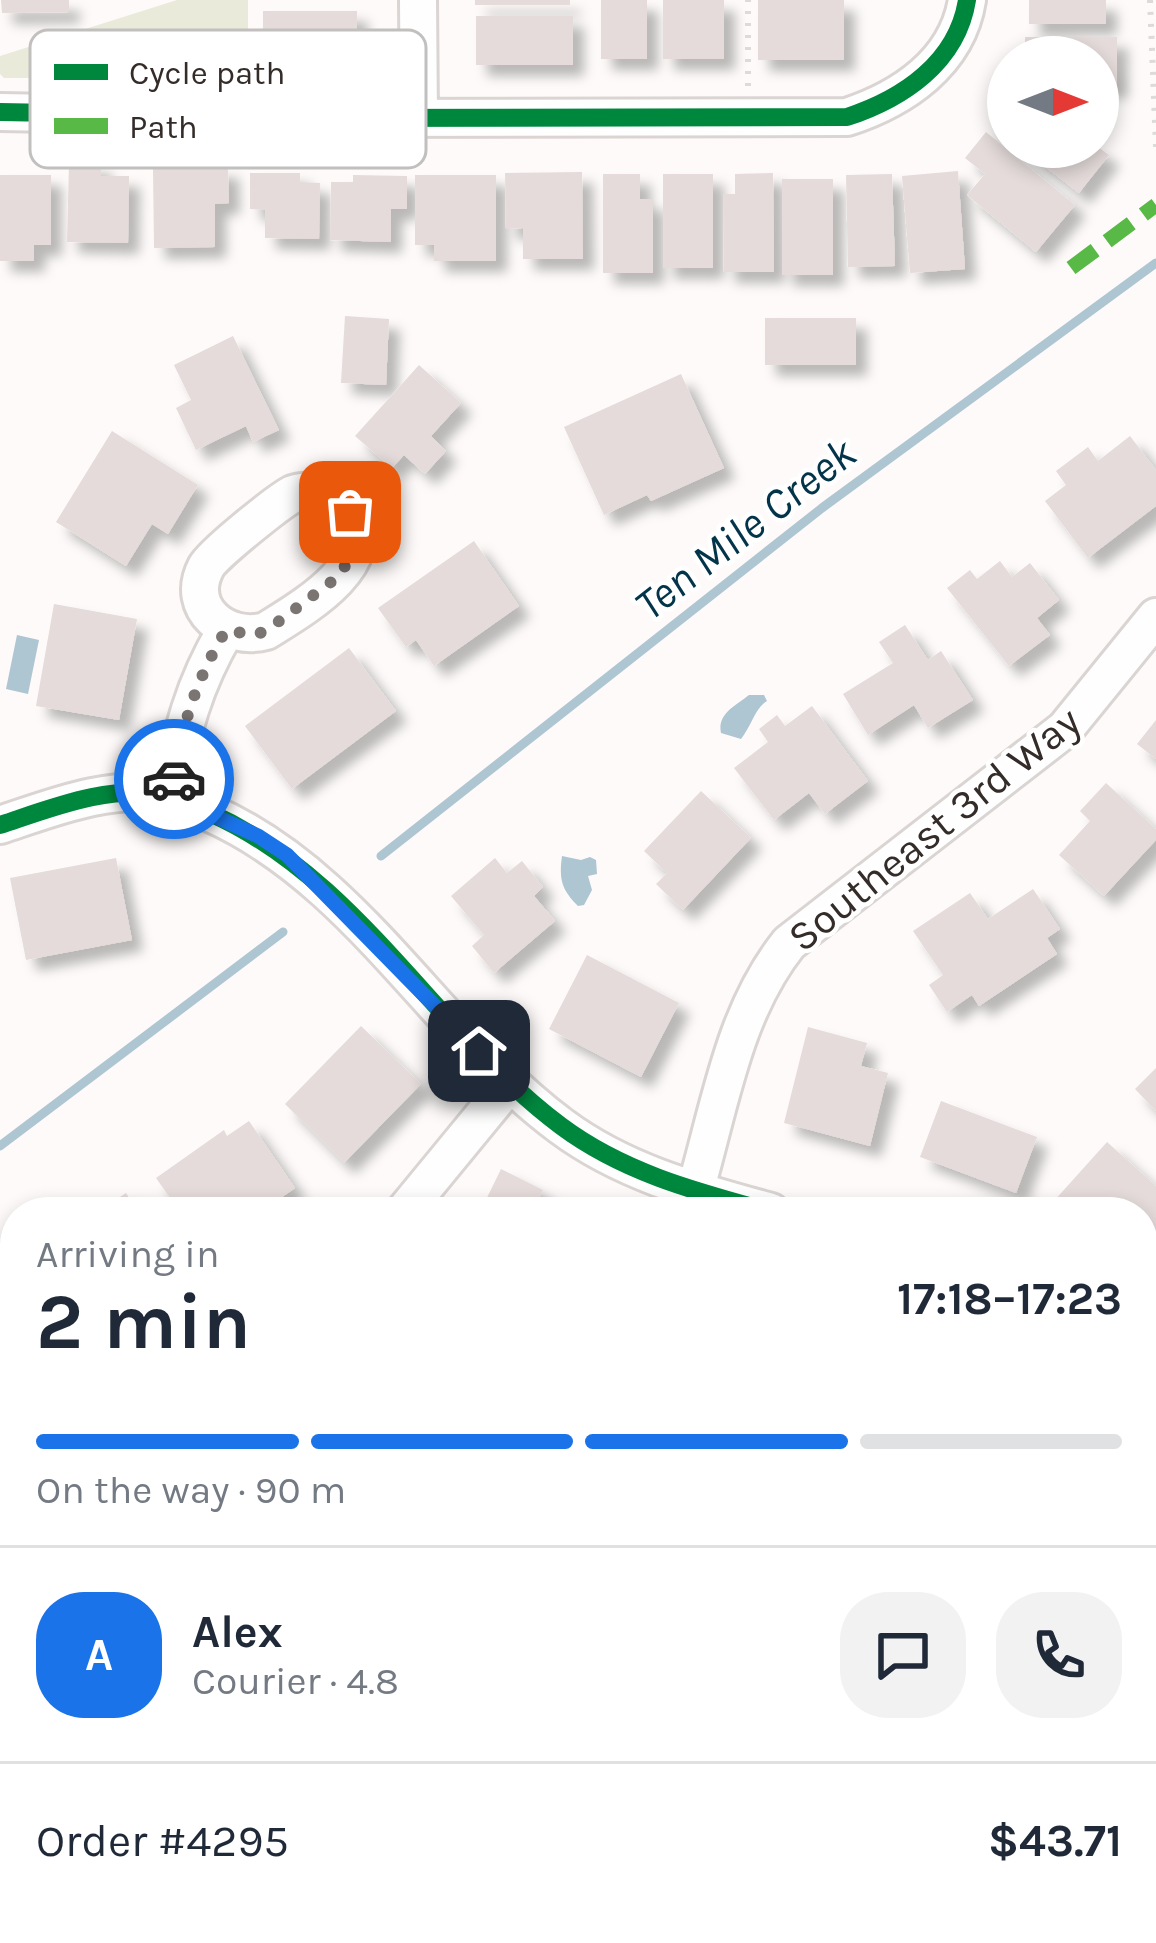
<!DOCTYPE html>
<meta charset="utf-8">
<style>
body{margin:0;font-family:Karla,sans-serif;background:#f2f2f3;color:#1f2937;height:100vh;display:flex;flex-direction:column;font-size:45px;white-space:nowrap}
*{box-sizing:border-box;margin:0}
p{font-size:39px;color:#747a83}
.icon{flex:none;width:66px;height:66px;fill:none;stroke:currentColor;stroke-width:2;stroke-linecap:round;stroke-linejoin:round}
.map{position:relative;flex:1;overflow:hidden}
.details{position:absolute;left:0px;top:1197px;width:1158px;height:747px;display:flex;flex-direction:column;background:#fff;border-radius:48px 48px 0 0;box-shadow:0 6px 18px #0003}
.details>*{flex:none}
.needle{width:78px;rotate:90deg}
.controls{position:absolute;left:987px;top:36px;display:grid;gap:24px}
.controls a{display:grid;place-items:center;width:132px;height:132px;border-radius:50%;background:#fff;box-shadow:0 6px 18px #0003;font-size:60px}
.pin{position:absolute;display:grid;place-items:center;width:102px;height:102px;color:#fff;margin:-51px;border-radius:24px;box-shadow:0 6px 18px #0006}
.courier{position:absolute;display:grid;place-items:center;width:120px;height:120px;margin:-60px;border:9px solid #1a73e8;border-radius:50%;background:#fff;color:#222;box-shadow:0 3px 15px #0007}
.overview em{font-style:normal;font-weight:700}
.overview div{display:flex;flex-direction:column-reverse}
.overview{display:flex;align-items:center;justify-content:space-between;height:204px;padding:0 36px}
h1{font-size:78px;font-weight:700;line-height:90px}
.bar{display:grid;grid-template-columns:repeat(4,1fr);gap:18px 12px;align-content:center;height:144px;padding:0 36px}
.bar i{height:15px;border-radius:9px;background:#e0e1e3}
.bar .selected{background:#1a73e8}
.bar p{grid-column:span 4}
.line{display:flex;align-items:center;gap:30px;padding:0 36px;border-top:3px solid #e0e1e3}
.line div{flex:1}
.round{display:grid;place-items:center;flex:none;width:126px;height:126px;border-radius:48px;background:#f2f2f3}
.map>svg:first-child{display:block}
.green{fill:#eaeadb}
.water{fill:#aec5d2}
.lines{fill:none;stroke-linecap:round;stroke-linejoin:round}
.stream{stroke:#aec5d2;stroke-width:9}
.building{fill:#e4dbda;filter:url(#shadow)}
.minor-casing{stroke:#dad5d3;stroke-width:42}
.path{stroke:#dddbda;stroke-width:6;stroke-dasharray:3 9;stroke-linecap:butt}
.minor{stroke:#fffefe;stroke-width:36}
.quiet{stroke:#58b947;stroke-width:15;stroke-dasharray:30 15;stroke-linecap:butt}
.cycleway-casing{stroke:#fff;stroke-width:26}
.cycleway{stroke:#00873e;stroke-width:18}
.done{stroke:#7a7472;stroke-width:12;stroke-dasharray:0 21.6}
.route{stroke:#1a73e8;stroke-width:15}
.labels{text-anchor:middle;dominant-baseline:central;stroke-width:9;stroke-linejoin:round;paint-order:stroke}
.street-label{font-size:42px;fill:#342c29;stroke:#fff}
.water-label{font-size:45px;font-style:italic;fill:#03344a;stroke:#fff}
.key{fill:#fff;stroke:#c2c0bf;stroke-width:3}
.key-label{font-size:33px;fill:#342c29}
</style>
<div class="map">
<svg width="1156" height="1943" viewBox="0 0 1156 1943">
<defs>
<filter id="shadow"><feDropShadow dx="11" dy="11" stdDeviation="6" flood-color="#0004"/></filter>
</defs>
<rect width="100%" height="100%" fill="#fdfaf9"/>
<path class="green" d="M177,0H248V78H4L0,74V56Z"/>
<path class="water" d="M17,635L39,640L28,694L6,689Z
M749,695H764L767,701C755,708 751,727 741,739L721,733C717,714 735,706 749,695Z
M562,856L581,860L590,857L596,860L597,874L588,876L592,890L584,905L578,906C561,889 559,879 562,856Z"/>
<g class="lines">
<path class="stream" d="M381,856L822,508L1156,263
M0,1146L283,932"/>
</g>
<path class="building" d="M1,0H69V12L2,13Z
M475,0H570V5H475Z
M601,0H647V59H601Z
M663,0H724V59H663Z
M758,0H844V60H758Z
M1029,0H1106V24H1029Z
M263,11H357V63H263Z
M476,16H573V65H476Z
M1025,37H1117V87H1098V57H1025Z
M1008,104V137L991,124Z
M986,132L1075,205L1036,252L967,195L985,174L965,158Z
M1020,147H1098L1109,155L1079,193Z
M69,163H101V176H129L128,243L67,242Z
M228,167L229,203L215,204V247L154,248L153,168Z
M958,171L965,269L910,273L902,176Z
M582,172L583,259H523V228L506,229L505,173Z
M250,173H300V182L320,183L319,239L265,238V210L250,209Z
M773,173L774,272H724L723,194H735V174Z
M603,174H640V199H653V273H603Z
M663,174H713V268H663Z
M892,174L895,266L848,267L846,175Z
M0,175H51V245H34V261H0Z
M353,175L407,176V209H391V242L330,240L331,182H353Z
M415,175H496V261H434V245H415Z
M782,179H833V275H782Z
M345,316L389,319L386,385L341,383Z
M765,318H856V365H765Z
M233,336L279,430L253,442L246,426L196,450L176,408L191,400L174,365Z
M419,365L461,403L431,436L446,451L425,474L404,455L392,468L355,436Z
M681,374L724,468L651,501L647,495L604,515L564,427Z
M112,431L198,485L168,534L152,524L126,566L56,522Z
M1130,436L1156,470V506L1088,558L1045,501L1066,485L1056,471L1088,447L1098,461Z
M474,541L519,606L434,666L416,640L406,647L378,608Z
M1000,561L1012,577L1030,563L1059,600L1037,618L1050,635L1009,666L947,588L970,570L977,579Z
M54,604L137,619L119,720L36,706Z
M905,625L928,660L941,651L973,700L928,728L914,705L868,735L843,694L893,663L879,642Z
M349,648L396,711L292,789L245,726Z
M812,706L868,781L825,814L809,793L774,820L734,768L768,742L759,729L777,715L785,726Z
M1156,720V759L1137,744Z
M1106,783L1156,829V840L1104,896L1059,855L1090,821L1080,811Z
M701,791L751,838L683,910L656,884L667,873L644,851Z
M116,858L132,940L26,960L10,878Z
M495,858L507,873L522,861L543,887L534,896L555,921L494,973L472,946L484,935L451,896Z
M1033,889L1060,929L1047,938L1057,954L979,1006L972,995L947,1012L929,985L943,975L913,931L970,893L988,919Z
M587,955L679,1003L641,1077L549,1029Z
M361,1026L421,1084L344,1163L285,1104Z
M808,1027L867,1043L861,1066L888,1073L870,1146L784,1123Z
M1156,1068V1111L1135,1089Z
M941,1101L1037,1137L1016,1193L920,1157Z
M249,1121L295,1188L261,1212H180L156,1178L224,1130L227,1136Z
M1107,1142L1156,1186V1233L1143,1248V1212H1044Z
M501,1169L543,1190L532,1212H480Z
M126,1193L138,1212H97Z
M9,1268L15,1277V1350L5,1357L15,1373V1389L0,1399V1274Z
M5,1560L15,1576V1659L0,1669V1562Z
M1143,1712L1156,1727V1777L1143,1788Z
M0,1886L15,1902V1908L0,1922Z
M282,1929H410L395,1943H335L331,1939L326,1943H295Z
M553,1929H680L685,1933L677,1943H569Z
M865,1929H953L967,1939L964,1943H867L873,1934Z"/>
<g class="lines">
<g class="minor-casing">
<path id="minor" d="M418,0L419,118
M0,112L320,118L847,117C902,99 957,63 967,0
M312,491C328,493 342,500 351,514C380,565 301,609 266,631C227,642 184,609 206,567C213,554 278,502 293,494C299,492 305,492 312,491Z
M171,796C181,732 193,686 226,630
M0,825C54,807 110,784 168,795C183,798 197,807 210,813C357,878 436,1033 561,1126C624,1173 698,1192 771,1212
M695,1191C720,1106 733,1013 789,943L1065,729L1156,617
M404,1212L510,1083
M1143,1346L1156,1332
M1143,1404L1156,1416
M0,1492L15,1483
M1143,1596L1156,1583
M0,1786L15,1804
M128,1929L147,1943
M762,1943L773,1929"/>
</g>
<path class="path" d="M1150,0L1156,147
M748,86V0"/>
<use href="#minor" class="minor"/>
<path class="quiet" d="M1071,268L1156,205"/>
<g class="cycleway-casing">
<path id="cycleway" d="M0,112L320,118L847,117C902,99 957,63 967,0
M0,825C54,807 110,784 168,795C183,798 197,807 210,813C357,878 436,1033 561,1126C624,1173 698,1192 771,1212"/>
</g>
<use href="#cycleway" class="cycleway"/>
</g>
<g class="lines">
<path class="done" d="M174,779C182,724 197,678 226,630L253,635L266,631L339,576L357,546L350,512"/>
<path class="route" d="M174,779L171,796L258,836L287,855L479,1051"/>
</g>
<g class="labels">
<g class="street-label">
<text transform="translate(934 829) rotate(-39)">Southeast 3rd Way</text>
</g>
<g class="water-label">
<text transform="translate(745 529) rotate(-38)">Ten Mile Creek</text>
</g>
</g>
<rect x="30" y="30" width="396" height="138" rx="18" class="key"/>
<rect x="54" y="64" width="54" height="16" fill="#00873e"/>
<rect x="54" y="118" width="54" height="16" fill="#58b947"/>
<g class="key-label">
<text x="129" y="84">Cycle path</text>
<text x="129" y="138">Path</text>
</g>
</svg>
<div class="controls">
<a><svg class="needle" viewBox="-14 -14 28 28"><path d="M0-13l5 13h-10z" fill="#e53935"/><path d="M0 13l5-13h-10z" fill="#747a83"/></svg></a>
</div>
<div class="pin" style="left:350px;top:512px;background:#ea580c"><svg class="icon" aria-label="bag" viewBox="0 0 24 24"><path d="M5 8h14l-1 12H6zM9 8a3 3 0 0 1 6 0"/></svg></div>
<div class="pin" style="left:479px;top:1051px;background:#1f2937"><svg class="icon" aria-label="home" viewBox="0 0 24 24"><path d="M3 11l9-7 9 7M6 9v11h12V9"/></svg></div>
<div class="courier" style="left:174px;top:779px"><svg class="icon" aria-label="car" viewBox="0 0 24 24"><path d="M5 17H2v-5l4-1 3-4h7l3 4 3 1v5h-3M9 17h6M6 11h13"/><circle cx="7" cy="17" r="2"/><circle cx="17" cy="17" r="2"/></svg></div>
<section class="details">
<div class="overview"><div><h1>2 min</h1><p>Arriving in</p></div><em>17:18–17:23</em></div>
<div class="bar"><i class="selected"></i><i class="selected"></i><i class="selected"></i><i></i><p>On the way · 90 m</p></div>
<div class="line" style="height:216px"><b class="round" style="background:#1a73e8;color:#fff">A</b><div><b>Alex</b><p>Courier · 4.8</p></div><a class="round"><svg class="icon" aria-label="chat" viewBox="0 0 24 24"><path d="M4 5h16v11H9l-5 4z"/></svg></a><a class="round"><svg class="icon" aria-label="phone" viewBox="0 0 24 24"><path d="M5 4h4l2 5-3 2q2 4 5 5l2-3 5 2v4C11 20 4 13 5 4z"/></svg></a></div>
<div class="line" style="height:156px"><div>Order #4295</div><b>$43.71</b></div>
</section>
</div>
